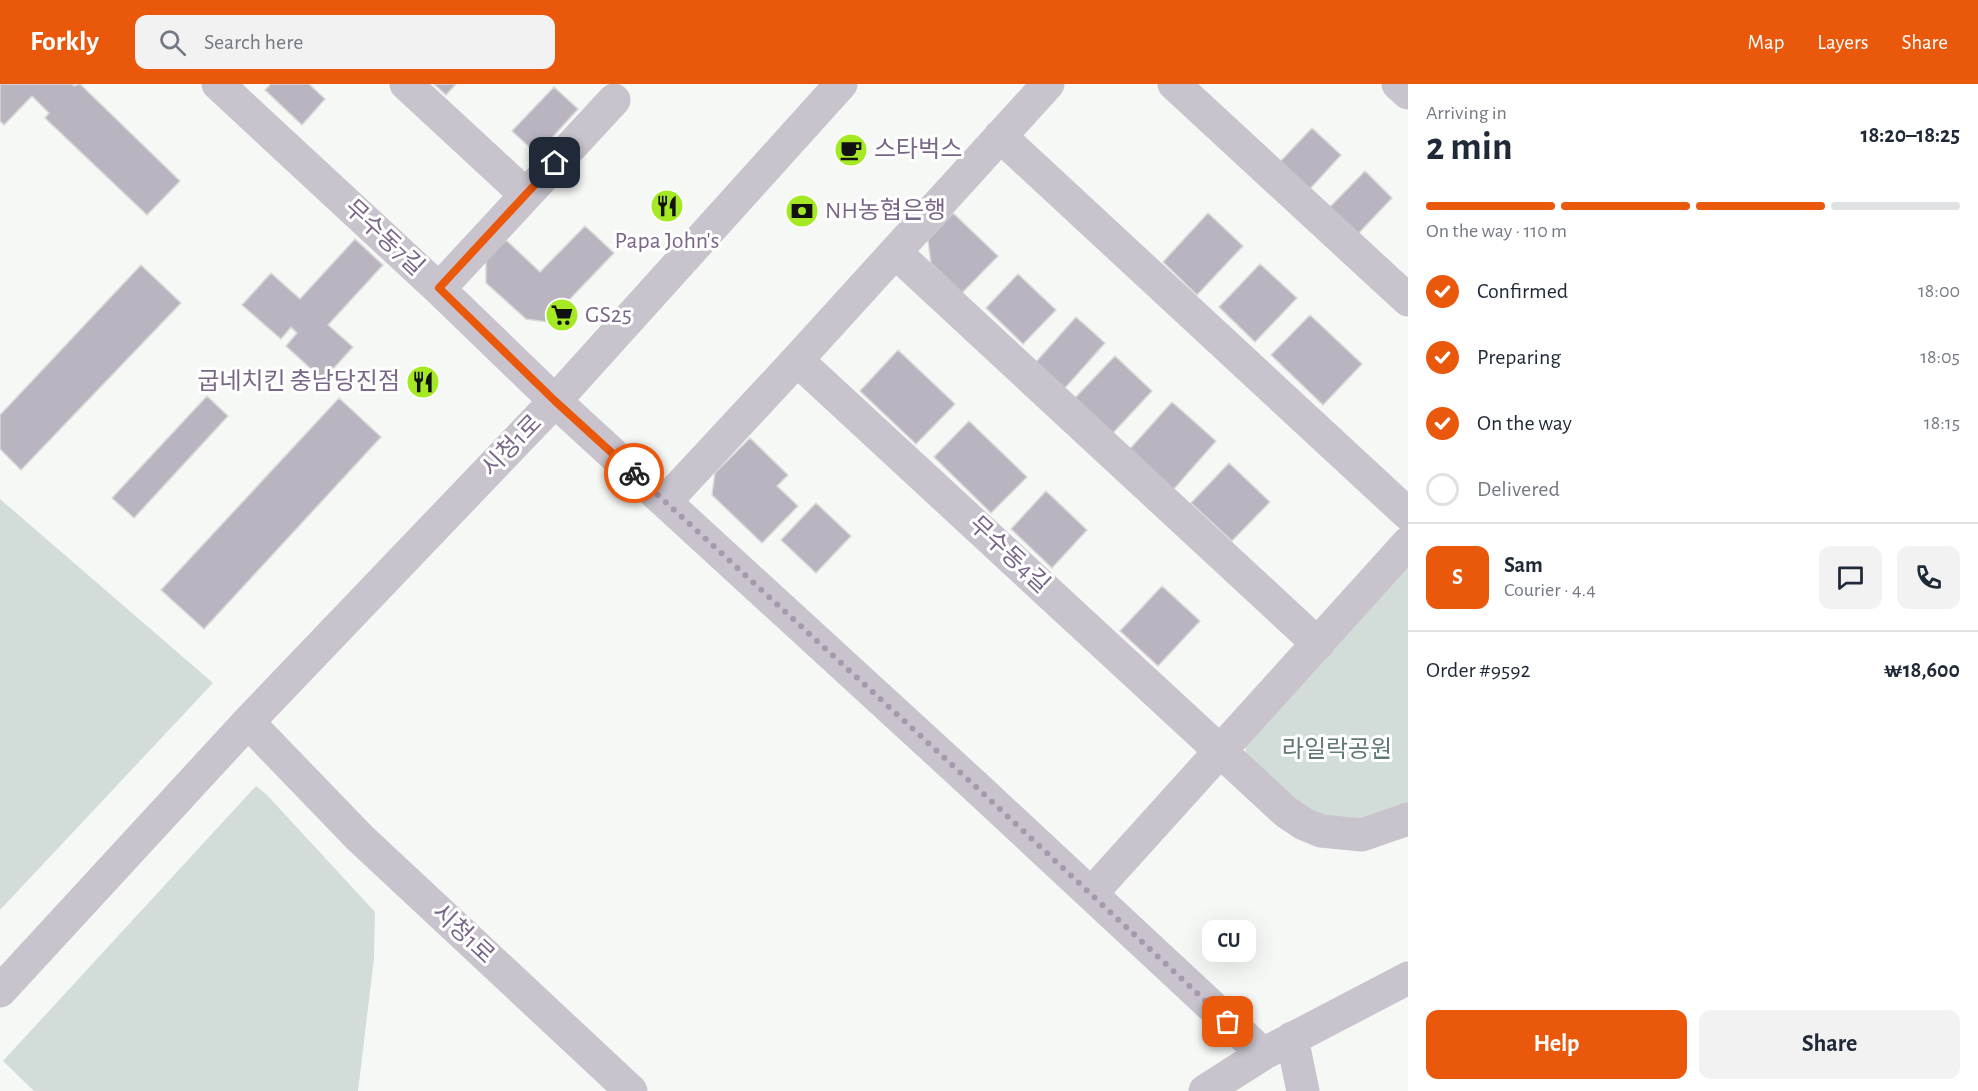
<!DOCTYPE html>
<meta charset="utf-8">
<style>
body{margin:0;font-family:"Alegreya Sans","Noto Sans KR",sans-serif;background:#f2f2f3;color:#1f2937;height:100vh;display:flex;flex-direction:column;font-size:22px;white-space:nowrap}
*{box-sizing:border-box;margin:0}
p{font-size:20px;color:#747a83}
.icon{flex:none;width:33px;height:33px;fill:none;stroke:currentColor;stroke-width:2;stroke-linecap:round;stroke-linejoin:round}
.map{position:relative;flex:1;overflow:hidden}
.side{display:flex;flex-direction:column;background:#fff;width:570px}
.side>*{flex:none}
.pin{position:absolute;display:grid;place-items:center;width:51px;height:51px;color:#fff;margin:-26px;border-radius:12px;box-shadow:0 3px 9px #0006}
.courier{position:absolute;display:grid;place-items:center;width:60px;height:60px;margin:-30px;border:4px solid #ea580c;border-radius:50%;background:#fff;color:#222;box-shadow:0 2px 8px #0007}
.bubble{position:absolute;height:42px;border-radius:12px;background:#fff;box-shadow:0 6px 24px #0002;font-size:20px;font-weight:700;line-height:42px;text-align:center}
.overview em{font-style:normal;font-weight:700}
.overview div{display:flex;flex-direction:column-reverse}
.overview{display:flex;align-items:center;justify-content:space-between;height:102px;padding:0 18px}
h1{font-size:39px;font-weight:700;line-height:45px}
.bar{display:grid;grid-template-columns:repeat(4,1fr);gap:9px 6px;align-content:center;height:72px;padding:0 18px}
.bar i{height:8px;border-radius:4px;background:#e0e1e3}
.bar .current{background:#ea580c}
.bar p{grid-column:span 4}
.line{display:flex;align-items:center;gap:15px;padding:0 18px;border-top:2px solid #e0e1e3}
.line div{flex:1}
.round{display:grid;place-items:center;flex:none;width:63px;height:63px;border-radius:12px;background:#f2f2f3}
ol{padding:0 18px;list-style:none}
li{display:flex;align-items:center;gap:18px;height:66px}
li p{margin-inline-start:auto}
li .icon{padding:6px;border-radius:50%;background:#ea580c;color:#fff;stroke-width:4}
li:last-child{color:#747a83}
li i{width:33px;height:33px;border:3px solid #e0e1e3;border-radius:50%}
.primary-button{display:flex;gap:12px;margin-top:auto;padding:12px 18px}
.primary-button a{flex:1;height:69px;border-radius:12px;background:#ea580c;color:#fff;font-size:24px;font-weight:700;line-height:69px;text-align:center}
.primary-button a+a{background:#f2f2f3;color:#1f2937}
header{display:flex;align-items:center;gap:36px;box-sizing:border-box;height:84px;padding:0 30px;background:#ea580c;color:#fff}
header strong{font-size:28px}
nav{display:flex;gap:33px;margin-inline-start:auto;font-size:21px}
.search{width:420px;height:54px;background:#f2f2f3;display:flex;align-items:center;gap:15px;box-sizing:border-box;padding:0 21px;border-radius:12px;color:#747a83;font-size:22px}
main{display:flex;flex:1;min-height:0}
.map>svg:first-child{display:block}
.green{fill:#d2dcd9}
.building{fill:#bab3c0;stroke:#d8dad8;stroke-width:1.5}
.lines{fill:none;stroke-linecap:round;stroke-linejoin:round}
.minor{stroke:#c8c3cc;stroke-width:33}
.done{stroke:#a599ae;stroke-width:6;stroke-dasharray:0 10.8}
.route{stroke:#ea580c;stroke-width:8}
.labels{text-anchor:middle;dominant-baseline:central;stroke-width:6;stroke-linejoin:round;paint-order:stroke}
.poi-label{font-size:24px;fill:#796688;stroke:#fff;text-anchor:start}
.street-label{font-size:24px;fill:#796688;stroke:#fff}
.park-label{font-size:24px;fill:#627977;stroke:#fff}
</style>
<header>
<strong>Forkly</strong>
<div class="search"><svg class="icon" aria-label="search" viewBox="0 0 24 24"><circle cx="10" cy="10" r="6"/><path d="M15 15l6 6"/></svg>Search here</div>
<nav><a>Map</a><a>Layers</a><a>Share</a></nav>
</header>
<main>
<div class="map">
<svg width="1408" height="1007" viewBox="0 0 1408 1007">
<rect width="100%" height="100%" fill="#f6f8f6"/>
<path class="green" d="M0,415L213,599L0,826Z
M1408,482V730L1323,742L1245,673L1246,659Z
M256,702L267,711L375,828L374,874L358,1007H34L3,977Z"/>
<path class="building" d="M0,0H72L74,2L80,0L180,97L147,131L45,34L49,29L32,12L4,41L0,37Z
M271,0H309L325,15L302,41L265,6Z
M434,0H456L446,11Z
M554,3L578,25L537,70L512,47Z
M1312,44L1341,71L1308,107L1278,80Z
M1365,87L1392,114L1356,152L1328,125Z
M953,129L998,172L962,209L931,179L928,156Z
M1208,129L1243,162L1197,211L1163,178Z
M585,142L614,169L548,238L526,235L486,199V177L506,156L540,188Z
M355,155L383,181L328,241L353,263L323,296L286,262L297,249L291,243L281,255L242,221L271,189L300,215Z
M1260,180L1297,214L1255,258L1219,223Z
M141,181L181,219L21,386L0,365V331Z
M1018,190L1056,226L1023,260L986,224Z
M1310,231L1362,280L1323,321L1271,271Z
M1076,233L1105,259L1065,304L1036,278Z
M898,266L955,320L916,360L860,307Z
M1115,272L1152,307L1112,350L1074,315Z
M207,312L228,332L134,434L112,414Z
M339,314L381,353L204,545L161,506Z
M1172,318L1216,357L1173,406L1129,366Z
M969,337L1027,393L991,429L934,373Z
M750,354L788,391L777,402L798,422L762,459L712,411L715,389Z
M1229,379L1270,418L1232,457L1191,419Z
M1046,407L1087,446L1052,484L1011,445Z
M816,419L851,452L816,489L781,456Z
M1162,502L1200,537L1158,582L1120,547Z"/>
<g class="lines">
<path class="minor" d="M218,0L439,205L555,317L974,701L1263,970
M406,0L526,111
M1174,0L1408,216
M1398,0L1408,9
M1000,52L1408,430
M895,168L1318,560
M439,205L614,16
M797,276L1286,728L1304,740L1321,747L1362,751L1408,735
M665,418L797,276L1048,0
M248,638L360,754L631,1007
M1091,810L1408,459
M0,907L248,638L555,317L841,0
M1292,954L1303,1007
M1205,1007L1263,970L1408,894"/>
</g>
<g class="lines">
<path class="done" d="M634,389L974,701L1228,938"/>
<path class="route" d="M555,79L439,204L555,317L634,389"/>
</g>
<defs>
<g id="cafe-disc" transform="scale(1.725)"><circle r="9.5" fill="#a5e925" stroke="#fff"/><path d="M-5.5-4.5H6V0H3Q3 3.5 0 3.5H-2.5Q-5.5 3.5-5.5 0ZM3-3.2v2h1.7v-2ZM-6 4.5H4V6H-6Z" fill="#111"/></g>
<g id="restaurant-disc" transform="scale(1.725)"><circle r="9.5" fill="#a5e925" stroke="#fff"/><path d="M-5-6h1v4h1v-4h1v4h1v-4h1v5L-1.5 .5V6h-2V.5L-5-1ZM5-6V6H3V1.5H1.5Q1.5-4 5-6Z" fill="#111"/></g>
<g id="bank-disc" transform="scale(1.725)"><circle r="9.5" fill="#a5e925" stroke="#fff"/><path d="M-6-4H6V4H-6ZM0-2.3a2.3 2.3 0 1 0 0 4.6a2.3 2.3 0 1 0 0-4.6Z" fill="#111"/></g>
<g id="supermarket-disc" transform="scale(1.725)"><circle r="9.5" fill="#a5e925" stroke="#fff"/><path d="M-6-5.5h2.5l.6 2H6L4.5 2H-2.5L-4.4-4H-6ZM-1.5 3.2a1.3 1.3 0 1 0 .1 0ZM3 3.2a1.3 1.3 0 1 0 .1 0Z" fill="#111"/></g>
</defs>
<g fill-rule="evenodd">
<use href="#cafe-disc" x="851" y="66"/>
<use href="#restaurant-disc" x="667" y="122"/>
<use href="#bank-disc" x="802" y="127"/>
<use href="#supermarket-disc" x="562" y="231"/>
<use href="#restaurant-disc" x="423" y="298"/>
</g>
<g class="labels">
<g class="poi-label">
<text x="874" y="66">스타벅스</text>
<text x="825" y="127">NH농협은행</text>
<text x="667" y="157" text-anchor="middle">Papa John's</text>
<text x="585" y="231">GS25</text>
<text x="400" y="298" text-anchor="end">굽네치킨 충남당진점</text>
</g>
<g class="street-label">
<text transform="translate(384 154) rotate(43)">무수동7길</text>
<text transform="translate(512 362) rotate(-46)">시청1로</text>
<text transform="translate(1009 471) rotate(43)">무수동4길</text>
<text transform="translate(463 850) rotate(43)">시청1로</text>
</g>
<g class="park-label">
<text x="1337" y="666">라일락공원</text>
</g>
</g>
</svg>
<div class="pin" style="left:1228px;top:938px;background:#ea580c"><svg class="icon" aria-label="bag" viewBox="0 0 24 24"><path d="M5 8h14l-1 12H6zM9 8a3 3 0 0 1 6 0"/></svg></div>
<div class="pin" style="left:555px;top:79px;background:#1f2937"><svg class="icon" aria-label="home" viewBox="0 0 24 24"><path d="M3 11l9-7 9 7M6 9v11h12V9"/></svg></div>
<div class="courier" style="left:634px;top:389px"><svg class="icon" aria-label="bike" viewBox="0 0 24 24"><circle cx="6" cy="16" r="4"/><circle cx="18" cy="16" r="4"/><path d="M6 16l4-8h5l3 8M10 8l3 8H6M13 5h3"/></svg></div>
<div class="bubble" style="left:1202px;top:836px;width:54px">CU</div>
</div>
<section class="side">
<div class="overview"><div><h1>2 min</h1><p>Arriving in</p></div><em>18:20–18:25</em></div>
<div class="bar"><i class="current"></i><i class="current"></i><i class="current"></i><i></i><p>On the way · 110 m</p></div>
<ol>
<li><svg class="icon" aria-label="check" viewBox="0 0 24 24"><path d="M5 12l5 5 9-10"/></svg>Confirmed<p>18:00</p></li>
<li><svg class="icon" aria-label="check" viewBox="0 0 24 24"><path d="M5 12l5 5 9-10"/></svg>Preparing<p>18:05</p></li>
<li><svg class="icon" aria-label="check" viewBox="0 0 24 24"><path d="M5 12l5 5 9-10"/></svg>On the way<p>18:15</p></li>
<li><i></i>Delivered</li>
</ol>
<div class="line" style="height:108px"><b class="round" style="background:#ea580c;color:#fff">S</b><div><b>Sam</b><p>Courier · 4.4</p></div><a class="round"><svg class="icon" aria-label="chat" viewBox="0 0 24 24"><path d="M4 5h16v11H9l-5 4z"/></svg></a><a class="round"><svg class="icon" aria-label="phone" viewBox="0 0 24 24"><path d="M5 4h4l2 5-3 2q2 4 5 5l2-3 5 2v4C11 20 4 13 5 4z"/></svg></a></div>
<div class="line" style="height:78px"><div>Order #9592</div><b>₩18,600</b></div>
<div class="primary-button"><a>Help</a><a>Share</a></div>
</section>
</main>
